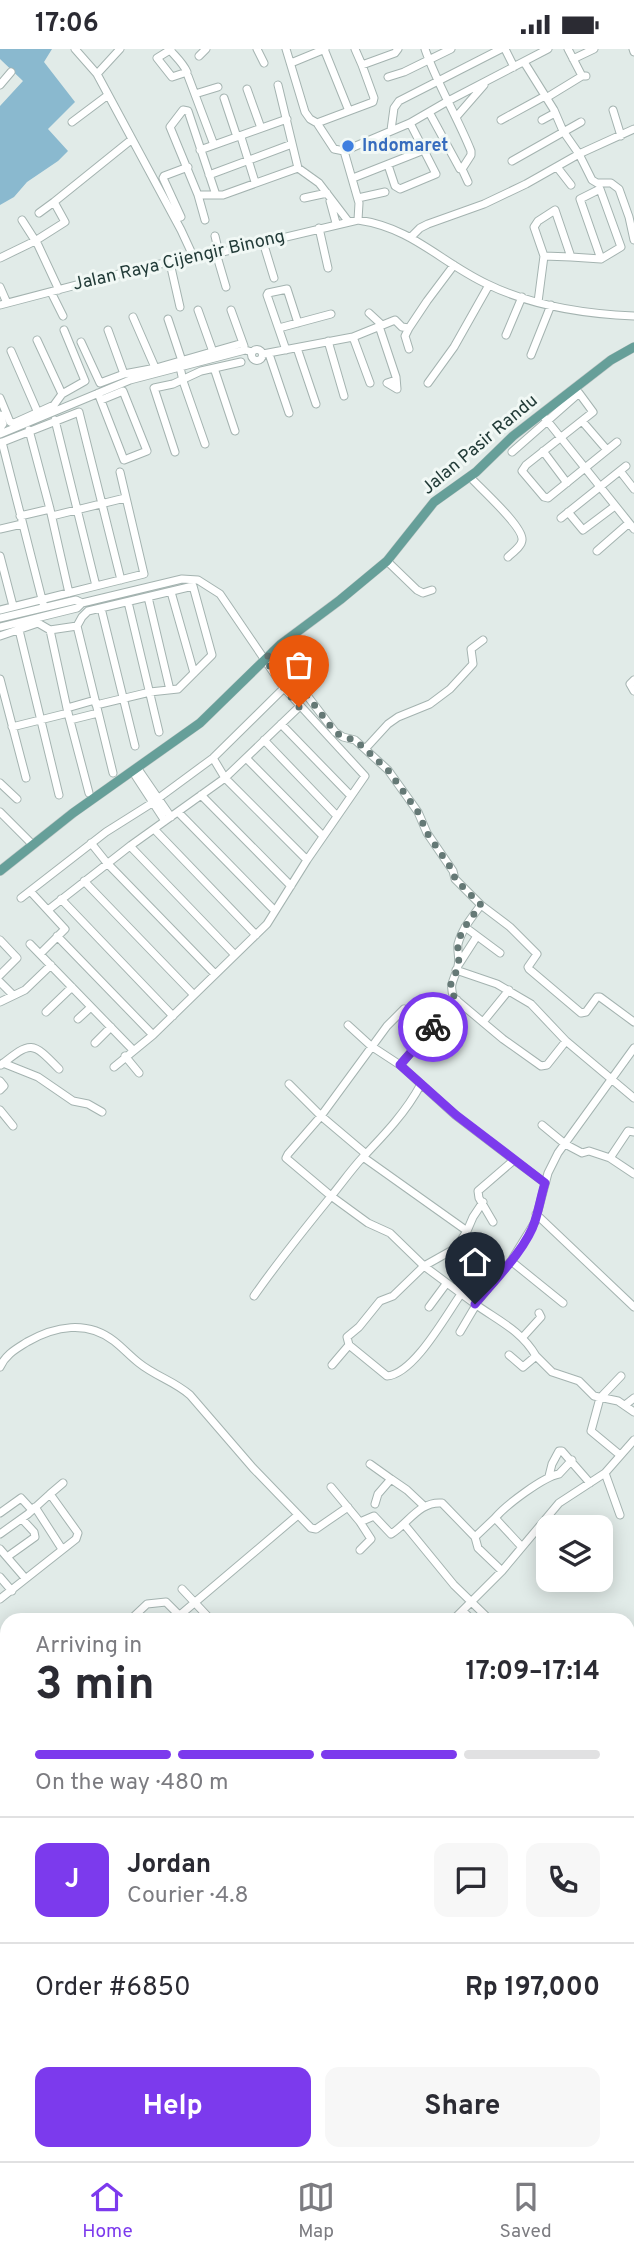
<!DOCTYPE html>
<meta charset="utf-8">
<style>
body{margin:0;font-family:Overpass,sans-serif;background:#f7f7f7;color:#2b2b33;height:100vh;display:flex;flex-direction:column;font-size:26px;white-space:nowrap}
*{box-sizing:border-box;margin:0}
p{font-size:23px;color:#7c7c81}
.icon{flex:none;width:38px;height:38px;fill:none;stroke:currentColor;stroke-width:2;stroke-linecap:round;stroke-linejoin:round}
.map{position:relative;flex:1;overflow:hidden}
.panel{position:absolute;left:0px;top:1564px;width:635px;height:548px;display:flex;flex-direction:column;background:#fff;border-radius:21px 21px 0 0;box-shadow:0 4px 18px #0003}
.panel>*{flex:none}
.fabs{position:absolute;left:536px;top:1466px;display:grid;gap:14px}
.fabs a{display:grid;place-items:center;width:77px;height:77px;border-radius:14px;background:#fff;box-shadow:0 4px 18px #0003;font-size:35px}
.pin{position:absolute;display:grid;place-items:center;width:60px;height:60px;color:#fff;margin:-72px -30px;border-radius:50% 50% 50% 0;rotate:-45deg;box-shadow:0 0 7px #0007}
.pin .icon{rotate:45deg}
.courier{position:absolute;display:grid;place-items:center;width:70px;height:70px;margin:-35px;border:5px solid #7c3aed;border-radius:50%;background:#fff;color:#222;box-shadow:0 2px 9px #0007}
.headline em{font-style:normal;font-weight:700}
.headline div{display:flex;flex-direction:column-reverse}
.headline{display:flex;align-items:center;justify-content:space-between;height:119px;padding:0 35px}
h1{font-size:46px;font-weight:700;line-height:52px}
.bar{display:grid;grid-template-columns:repeat(4,1fr);gap:10px 7px;align-content:center;height:84px;padding:0 35px}
.bar i{height:9px;border-radius:5px;background:#e1e1e2}
.bar .selected{background:#7c3aed}
.bar p{grid-column:span 4}
.line{display:flex;align-items:center;gap:18px;padding:0 35px;border-top:2px solid #e1e1e2}
.line div{flex:1}
.round{display:grid;place-items:center;flex:none;width:74px;height:74px;border-radius:14px;background:#f7f7f7}
.primary-button{display:flex;gap:14px;margin-top:auto;padding:14px 35px}
.primary-button a{flex:1;height:80px;border-radius:14px;background:#7c3aed;color:#fff;font-size:28px;font-weight:700;line-height:80px;text-align:center}
.primary-button a+a{background:#f7f7f7;color:#2b2b33}
.status{display:flex;justify-content:space-between;align-items:center;height:49px;padding:0 35px;background:#fff;direction:ltr}
.status svg{height:19px;fill:currentColor}
.dock{display:flex;justify-content:space-around;align-items:center;height:98px;border-top:2px solid #e1e1e2;background:#fff;font-size:19px;color:#7c7c81}
.dock a{display:grid;justify-items:center;gap:4px}
.dock .selected{color:#7c3aed}
.map>svg:first-child{display:block}
.water{fill:#8ab9cf}
.lines{fill:none;stroke-linecap:round;stroke-linejoin:round}
.stream{stroke:#8ab9cf;stroke-width:2}
.minor-casing{stroke:#a4b3b0;stroke-width:9}
.major-casing{stroke:#c1c8c7;stroke-width:10}
.minor{stroke:#fff;stroke-width:7}
.major{stroke:#669f99;stroke-width:9}
.done{stroke:#657976;stroke-width:7;stroke-dasharray:0 12.6}
.route{stroke:#7c3aed;stroke-width:9}
.shop-dot{fill:#3f7fe0;stroke:#f1f8f5;stroke-width:2.5}
.labels{text-anchor:middle;dominant-baseline:central;stroke-width:6;stroke-linejoin:round;paint-order:stroke}
.shop-label{font-size:18px;font-weight:bold;fill:#366cbe;stroke:#f1f8f5;text-anchor:start}
.street-label{font-size:18px;fill:#223b38;stroke:#f1f8f5}
</style>
<div class="status"><b>17:06</b><svg viewBox="0 0 49 12"><path d="M0 12V9h3v3zM5 12V6h3v6zM10 12V3h3v9zM15 12V0h3v12zM26 1h20v11H26zM47 4h2v5h-2z"/></svg></div>
<div class="map">
<svg width="634" height="2112" viewBox="0 0 634 2112">
<rect width="100%" height="100%" fill="#e1ebe8"/>
<path class="water" d="M0,0H52L44,13L75,53L48,80L68,102L58,112L27,133L14,148L0,156V57L23,32L0,10Z"/>
<g class="lines">
<path class="stream" d="M519,2111L518,2110L522,2106"/>
<g class="minor-casing">
<path id="minor" d="M75,0L97,25L181,181L194,209
M170,0V1C176,8 183,14 187,23L172,28L157,9L170,1L171,0
M257,0L264,14
M286,0L305,63L310,70L317,74L334,100L344,102
M324,0L349,62
M355,0L362,16L395,4L398,0
M425,0C437,35 457,67 471,102V106L462,120H460L429,63
M505,0L514,18
M568,0L582,27H586
M633,0L634,3
M199,7L206,0
M573,10L594,0
M524,13L554,61L563,82L579,105L592,131L597,134H611L619,140L629,168L634,191
M291,14L325,0
M97,25L120,0
M188,27L214,96
M388,28L404,23L451,0
M0,36L11,23
M278,36L298,119
M247,40L261,79
M195,45L218,38
M224,49L237,88
M546,49L582,27
M613,61L621,87
M457,67L484,36
M501,71L545,47
M542,71L555,64
M72,73L108,46
M317,74L373,53L374,49L362,16
M391,81L394,59L399,52L501,0
M241,88L255,133
M200,101L287,70
M344,102L410,74L448,52L548,0
M344,102L359,154L358,171
M512,112L581,73
M388,116L395,137L400,140L436,125L410,74
M557,118L571,136
M462,120L468,133
M209,126L292,95
M353,129L424,101
M198,146H223L298,119L319,134L348,172
M304,149L327,144
M358,149L385,143
M330,152L336,174
M54,153L131,91
M181,168L163,129L164,127L188,118
M22,171L38,196L59,241
M205,171L198,146L170,78L183,61L188,62L216,146
M319,179L328,219
M215,187L219,204
M411,188L420,179L428,175L484,155L526,135L579,105L634,80
M263,193L274,229
M216,204L226,238
M544,207L571,208
M0,209L35,192L65,173L54,153L39,164
M170,214L180,258
M0,238L7,254
M51,243L63,267
M538,253L544,207L534,178L538,172L555,161L571,208L601,210L621,198L600,140L580,150L601,210
M0,256L149,217L210,206L358,171C413,179 440,213 487,235C532,257 585,265 634,267
M198,261L213,303
M231,261L244,297
M369,264L382,276
M133,268L157,323
M168,270L182,312
M379,277L396,328L397,340L387,334L396,331
M279,279L331,265
M108,281L124,325
M506,286L522,248
M353,288L370,334
M37,291L62,345
M328,292L344,347
M81,293L100,334L124,325L156,319L243,294
M297,299L316,355
M409,300L405,287L409,279
M251.5 306a5.5 5.5 0 1 1 11 0a5.5 5.5 0 1 1-11 0Z
M286,301L267,246L268,244L287,240L298,274
M11,302L38,364
M263,305L353,288L395,271L402,278L409,279L427,252L454,216
M269,305L289,364
M531,306L551,256
M180,318L183,332L205,395
M214,319L235,382
M428,334L454,298L489,236
M98,344L124,411L147,402L123,342L101,351
M0,349L10,373L14,374L54,356L62,345L85,332L64,281
M0,366L3,375L0,379
M545,369L634,480
M55,371L96,537
M582,372L607,401
M29,381L50,460L69,544
M0,385L130,331L245,301L252,303
M2,393L44,558
M0,394L79,363L121,531
M543,402L567,434
M175,403L154,339L173,335L201,322L241,313
M512,403L579,344L593,363L526,416L522,422L544,448L548,449L617,393
M620,422L634,440
M470,428C480,439 524,478 522,491C522,497 512,504 508,508
M568,463L583,481L615,457
M20,467L50,460
M52,467L125,449
M561,469L626,417
M0,480L22,475
M597,502L629,474
M0,507L13,557
M387,512L417,541L423,544L432,541
M171,543L194,624
M148,548L170,641
M128,553L159,683
M101,559L135,697
M0,561L144,525L120,423
M0,569L76,551L82,554
M77,577L113,724
M0,578L77,559L82,554L182,530L198,531L220,545L284,639L365,727L307,811L267,875L153,986L114,1018
M19,581L59,746
M50,581L68,664L89,744
M0,587L38,574L50,581L77,577L82,568L88,562L193,537L212,606L178,640L150,643L96,656
M273,602L335,683L343,688L355,691L388,721L418,763L427,784L453,822L455,830L481,856C472,868 462,880 458,895C457,902 460,910 458,917C455,930 448,935 454,949L503,990L541,1017L547,1016L566,992L634,1049
M0,630L26,729
M634,631L630,635L634,642
M67,659L95,651
M70,671L98,664
M281,675L351,747
M12,678L68,664
M264,691L337,767
M366,699L388,675L398,668L430,655L450,640L473,615L471,600L483,591
M213,709L225,729L307,811
M246,709L323,787
M138,720L171,768
M133,723L165,772
M0,734L17,750
M201,746L291,837
M0,763L33,796
M178,763L275,862
M154,780L256,886
M91,794L107,814L215,925
M130,797L235,906
M84,832L194,946
M30,842L65,880L40,905
M21,849L106,783L152,754L213,709L284,639
M61,850L173,967
M481,856L510,878L537,905L528,918L529,920L581,964L586,963L597,948H600L634,973
M48,861L130,797L225,729L299,658
M465,878L500,904
M57,887L153,986
M0,891L17,909L0,926
M30,895L133,1001
M459,915L477,887
M456,921L497,935L531,955L566,992
M0,933L13,946
M0,953L25,941L51,916
M404,960L387,977L321,1067L288,1105L286,1109L331,1147L368,1174L390,1184L424,1217L475,1255
M46,963L72,938
M78,970L91,958
M483,973L509,941
M348,976L371,997L400,1016L455,1066L514,1111L478,1142L479,1149L493,1173
M95,994L111,978
M125,1007L139,1024
M3,1014L38,1028L73,1052L88,1055L102,1063
M1,1016C31,992 32,992 59,1020
M400,1016L457,951
M0,1032L4,1037L0,1041
M289,1035L321,1067L366,1105
M421,1035C406,1063 385,1085 363,1108L467,1182L473,1168L483,1153
M0,1061L13,1077
M542,1076L565,1095L582,1104L589,1102L610,1109L634,1125
M610,1109L628,1082L634,1083
M514,1111L545,1134
M536,1165L634,1258
M456,1199L494,1232
M511,1212L563,1254
M254,1247C277,1214 302,1183 328,1151C340,1137 350,1122 363,1108
M429,1258L446,1235
M460,1283L476,1256
M522,1289L541,1268L539,1264
M349,1296L347,1288L359,1278L380,1252L393,1247L424,1217L456,1199L467,1182
M509,1306L523,1318L536,1307L552,1323L579,1332L594,1347L618,1352L634,1363
M536,1307C521,1281 497,1271 475,1255L511,1212L535,1173L548,1124L558,1104L634,999
M332,1316L349,1296L387,1327C414,1325 446,1266 461,1245
M0,1318C6,1305 16,1300 27,1293C55,1277 87,1271 114,1292C123,1299 130,1307 139,1314C155,1327 174,1332 190,1346L253,1419L311,1479L316,1480L348,1458
M625,1356L634,1349
M620,1406L591,1382L600,1349L621,1327
M370,1415L391,1430
M605,1424L620,1466
M549,1427L552,1415L559,1402H562L590,1434
M331,1438L360,1473L374,1467L391,1485C408,1475 419,1452 442,1454L475,1488L478,1499L502,1522
M50,1445L63,1434
M375,1455L378,1445L391,1430L407,1441L424,1457
M35,1458L62,1500
M0,1464L21,1449L32,1461
M404,1475L454,1536L491,1572
M0,1485L28,1465L50,1445L78,1484L76,1490L0,1550
M475,1488L495,1469
M521,1497L495,1469C506,1456 543,1428 559,1425L572,1411
M0,1500L25,1529
M360,1501L371,1490L360,1473
M7,1508L35,1488L34,1483L22,1470
M0,1528L12,1542
M182,1540L212,1572
M463,1562L473,1572
M180,1566L298,1466
M129,1572L147,1555L166,1553L185,1572
M452,1572L502,1522L559,1454L605,1424L634,1391
M0,1612L7,1621
M0,1637L7,1632
M628,1812L629,1813
M628,1889H634
M0,1902L7,1896
M0,1915L7,1923
M628,2059L634,2055
M628,2076L634,2080
M93,2105L99,2112
M147,2105L151,2112
M330,2105L336,2112
M411,2105L416,2112
M447,2105L452,2112
M482,2105L487,2112
M111,2112L117,2105
M505,2112L512,2105
M530,2112L538,2105
M547,2112L557,2105"/>
</g>
<g class="major-casing">
<path id="major" d="M0,822L73,764L200,674L281,595L340,551L387,512L434,453L476,423L513,387L611,311L634,298"/>
</g>
<use href="#minor" class="minor"/>
<use href="#major" class="major"/>
</g>
<g class="lines">
<path class="done" d="M299,658L284,639L265,610L273,602L335,683L343,688L355,691L388,721L418,763L427,784L453,822L455,830L481,856C472,868 462,879 458,894C457,901 460,909 458,916C456,930 443,936 457,951L433,978"/>
<path class="route" d="M433,978L400,1016L456,1066L545,1134C541,1147 539,1160 535,1172C527,1199 493,1233 475,1255"/>
</g>
<circle class="shop-dot" cx="348" cy="97" r="7"/>
<g class="labels">
<g class="shop-label">
<text x="362" y="97">Indomaret</text>
</g>
<g class="street-label">
<text transform="translate(179 212) rotate(-13)">Jalan Raya Cijengir Binong</text>
<text transform="translate(480 396) rotate(-40)">Jalan Pasir Randu</text>
</g>
</g>
</svg>
<div class="fabs">
<a><svg class="icon" aria-label="layers" viewBox="0 0 24 24"><path d="M12 4l9 5-9 5-9-5zM3 14l9 5 9-5"/></svg></a>
</div>
<div class="pin" style="left:299px;top:658px;background:#ea580c"><svg class="icon" aria-label="bag" viewBox="0 0 24 24"><path d="M5 8h14l-1 12H6zM9 8a3 3 0 0 1 6 0"/></svg></div>
<div class="pin" style="left:475px;top:1255px;background:#1f2937"><svg class="icon" aria-label="home" viewBox="0 0 24 24"><path d="M3 11l9-7 9 7M6 9v11h12V9"/></svg></div>
<div class="courier" style="left:433px;top:978px"><svg class="icon" aria-label="bike" viewBox="0 0 24 24"><circle cx="6" cy="16" r="4"/><circle cx="18" cy="16" r="4"/><path d="M6 16l4-8h5l3 8M10 8l3 8H6M13 5h3"/></svg></div>
<section class="panel">
<div class="headline"><div><h1>3 min</h1><p>Arriving in</p></div><em>17:09–17:14</em></div>
<div class="bar"><i class="selected"></i><i class="selected"></i><i class="selected"></i><i></i><p>On the way · 480 m</p></div>
<div class="line" style="height:126px"><b class="round" style="background:#7c3aed;color:#fff">J</b><div><b>Jordan</b><p>Courier · 4.8</p></div><a class="round"><svg class="icon" aria-label="chat" viewBox="0 0 24 24"><path d="M4 5h16v11H9l-5 4z"/></svg></a><a class="round"><svg class="icon" aria-label="phone" viewBox="0 0 24 24"><path d="M5 4h4l2 5-3 2q2 4 5 5l2-3 5 2v4C11 20 4 13 5 4z"/></svg></a></div>
<div class="line" style="height:91px"><div>Order #6850</div><b>Rp 197,000</b></div>
<div class="primary-button"><a>Help</a><a>Share</a></div>
</section>
</div>
<nav class="dock">
<a class="selected"><svg class="icon" aria-label="home" viewBox="0 0 24 24"><path d="M3 11l9-7 9 7M6 9v11h12V9"/></svg>Home</a>
<a><svg class="icon" aria-label="map" viewBox="0 0 24 24"><path d="M3 6l6-2 6 2 6-2v14l-6 2-6-2-6 2zM9 4v14M15 6v14"/></svg>Map</a>
<a><svg class="icon" aria-label="saved" viewBox="0 0 24 24"><path d="M7 4h10v16l-5-4-5 4z"/></svg>Saved</a>
</nav>
